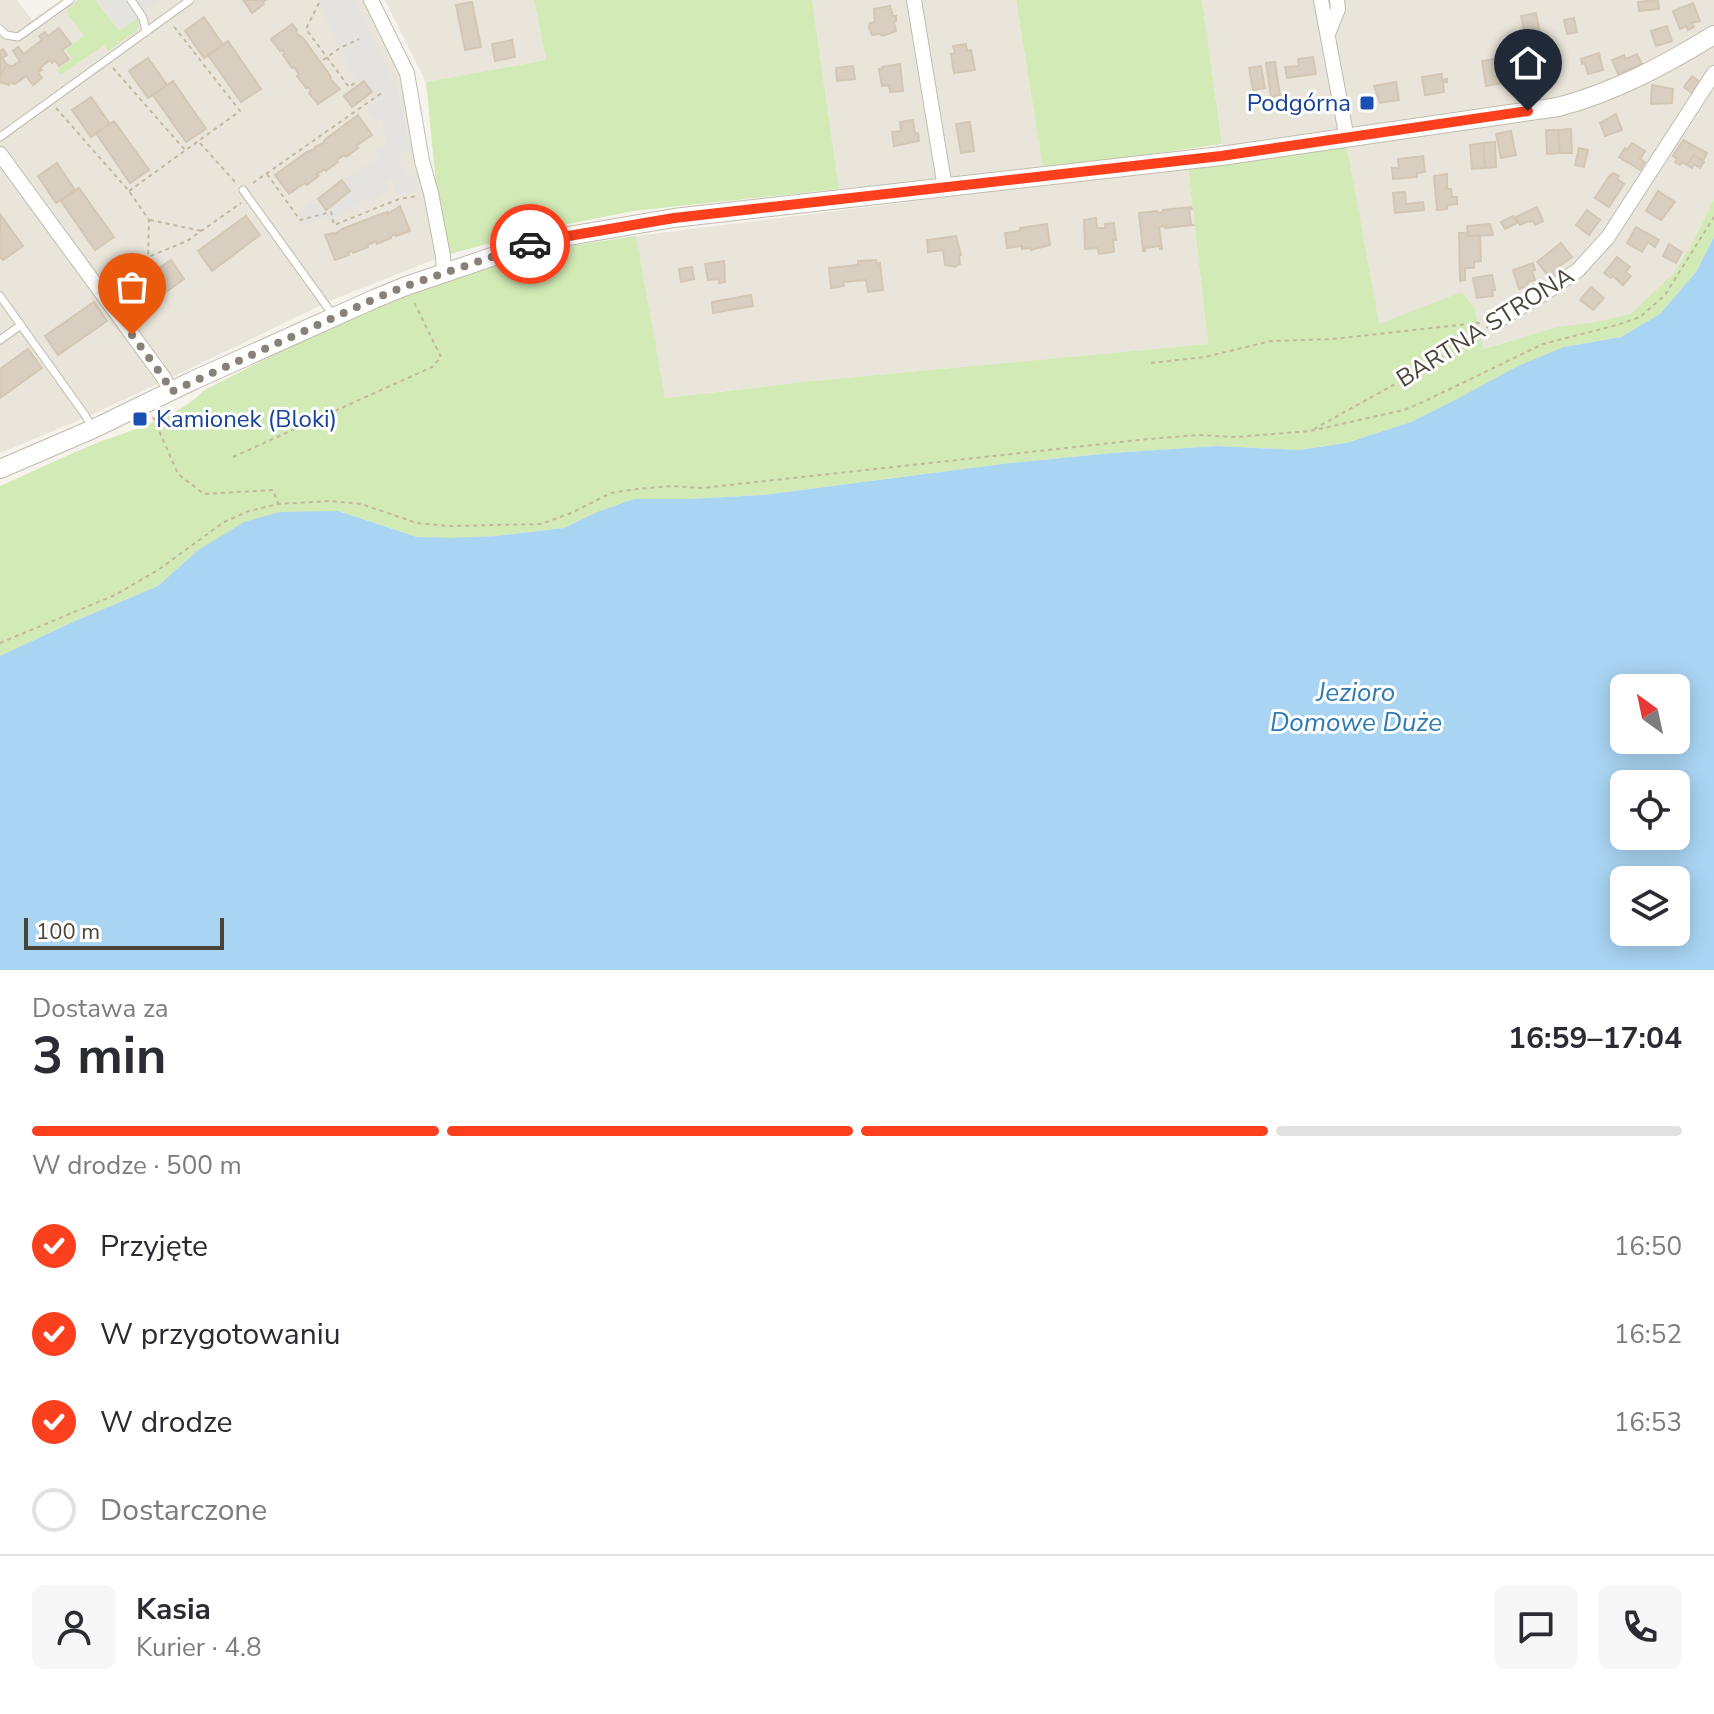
<!DOCTYPE html>
<html lang="pl">
<meta charset="utf-8">
<style>
body{margin:0;font-family:"Nunito Sans",sans-serif;background:#f7f7f7;color:#2b2b33;height:100vh;display:flex;flex-direction:column;font-size:30px;white-space:nowrap}
*{box-sizing:border-box;margin:0}
p{font-size:26px;color:#7c7c81}
.icon{flex:none;width:44px;height:44px;fill:none;stroke:currentColor;stroke-width:2;stroke-linecap:round;stroke-linejoin:round}
.map{position:relative;height:970px;overflow:hidden}
.side{display:flex;flex-direction:column;background:#fff;flex:1}
.side>*{flex:none}
.needle{width:52px;rotate:327deg}
.tools{position:absolute;left:1610px;top:674px;display:grid;gap:16px}
.tools a{display:grid;place-items:center;width:80px;height:80px;border-radius:12px;background:#fff;box-shadow:0 4px 20px #0003;font-size:40px}
.scale{position:absolute;left:24px;bottom:20px;width:200px;box-sizing:border-box;padding-left:8px;border:4px solid #4b4439;border-top:0;font-size:22px;line-height:28px;white-space:nowrap;color:#4b4439;-webkit-text-stroke:6px #fff;paint-order:stroke}
.pin{position:absolute;display:grid;place-items:center;width:68px;height:68px;color:#fff;margin:-82px -34px;border-radius:50% 50% 50% 0;rotate:-45deg;box-shadow:0 0 8px #0007}
.pin .icon{rotate:45deg}
.courier{position:absolute;display:grid;place-items:center;width:80px;height:80px;margin:-40px;border:6px solid #fc3f1d;border-radius:50%;background:#fff;color:#222;box-shadow:0 2px 10px #0007}
.summary em{font-style:normal;font-weight:700}
.summary div{display:flex;flex-direction:column-reverse}
.summary{display:flex;align-items:center;justify-content:space-between;height:136px;padding:0 32px}
h1{font-size:52px;font-weight:700;line-height:60px}
.bar{display:grid;grid-template-columns:repeat(4,1fr);gap:12px 8px;align-content:center;height:96px;padding:0 32px}
.bar i{height:10px;border-radius:6px;background:#e1e1e2}
.bar .on{background:#fc3f1d}
.bar p{grid-column:span 4}
.line{display:flex;align-items:center;gap:20px;padding:0 32px;border-top:2px solid #e1e1e2}
.line div{flex:1}
.round{display:grid;place-items:center;flex:none;width:84px;height:84px;border-radius:12px;background:#f7f7f7}
ol{padding:0 32px;list-style:none}
li{display:flex;align-items:center;gap:24px;height:88px}
li p{margin-inline-start:auto}
li .icon{padding:8px;border-radius:50%;background:#fc3f1d;color:#fff;stroke-width:4}
li:last-child{color:#7c7c81}
li i{width:44px;height:44px;border:4px solid #e1e1e2;border-radius:50%}
.map>svg:first-child{display:block}
.residential{fill:#eae5da}
.green{fill:#d2eab5}
.parking{fill:#e5e3e0}
.water{fill:#a9d4f2;fill-rule:evenodd}
.building{fill:#d8cfc1;stroke:#d3c7b4;stroke-width:2}
.lines{fill:none;stroke-linecap:round;stroke-linejoin:round}
.service-casing{stroke:#c2bbae;stroke-width:9}
.minor-casing{stroke:#c2bbae;stroke-width:16}
.tertiary-casing{stroke:#c2bbae;stroke-width:20}
.path{stroke:#c4b79f;stroke-width:2;stroke-dasharray:4 4;stroke-linecap:butt}
.service{stroke:#fff;stroke-width:7}
.minor{stroke:#fff;stroke-width:14}
.tertiary{stroke:#fff;stroke-width:18}
.done{stroke:#878178;stroke-width:8;stroke-dasharray:0 14.4}
.route{stroke:#fc3f1d;stroke-width:10}
.transit-dot{fill:#1a4fb4;stroke:#fff;stroke-width:3}
.labels{text-anchor:middle;dominant-baseline:central;stroke-width:6;stroke-linejoin:round;paint-order:stroke}
.transit-label{font-size:24px;fill:#164399;stroke:#fff;text-anchor:end}
.street-label{font-size:24px;fill:#4b4439;stroke:#fff}
.water-label{font-size:26px;font-style:italic;fill:#2e7ab2;stroke:#fff}
</style>
<div class="map">
<svg width="1714" height="970" viewBox="0 0 1714 970">
<rect width="100%" height="100%" fill="#f6f3ec"/>
<path class="residential" d="M0,0H17L32,20L61,0H368L407,73L443,256L332,300L162,382L82,419L0,453Z
M385,0H534L546,60L426,82Z
M812,0H1016L1043,169L839,189Z
M1202,0H1714V199L1692,244L1674,273L1630,314L1596,322L1557,327L1482,349L1475,309L1462,293L1378,325L1347,148L1230,162L1222,144Z
M1188,167L1208,344L813,381L664,398L636,236Z"/>
<path class="green" d="M79,0H95L119,31L138,17V29L108,51L104,45L61,75L57,70L72,59L66,50L84,35L68,15L67,10Z
M534,0H812L839,189L633,211L533,231L443,256L426,82L546,60Z
M1016,0H1202L1222,144L1043,169Z
M1347,147L1379,324L1462,292L1475,309L1483,349L1557,327L1596,322L1630,314L1674,273L1692,244L1714,199V237L1696,272L1660,314L1621,337L1564,347L1411,422L1346,443L1299,450L1217,446L1112,453L1010,463L763,495L688,499H634L597,512L564,528L496,536L452,539L417,537L338,511L197,551L158,586L75,621L0,656V486C32,472 64,456 97,443C131,430 178,418 203,391L369,306L536,251L636,236L665,398L813,381L1208,344L1188,167Z"/>
<path class="parking" d="M99,0H161L120,29Z
M317,0H355L399,94L410,151L398,154L404,176L414,175L418,190L397,196L392,179L385,180L390,188L373,202L369,197L331,222L327,216L302,225L299,213L313,202L321,212L326,210L350,191L342,180L380,157L377,150L387,146L382,119L375,122L365,109L378,100L364,81L356,82Z"/>
<path class="water" d="M1714,237V970H0V656L75,621L158,586L197,551L244,522L280,512L338,511L417,537L452,538L496,536L564,528L597,512L634,499H688L763,495L1010,463L1112,453L1217,446L1299,450L1346,443L1411,422L1457,399L1518,366L1564,347L1621,337L1660,314L1696,272ZM1624,688H1676V740H1624ZM1624,784H1676V836H1624ZM1624,880H1676V932H1624Z"/>
<path class="building" d="M243,0H266L263,2L264,4L252,13Z
M1658,0L1659,9L1639,11L1638,2Z
M472,2L481,47L465,50L456,5Z
M1693,3L1700,21L1692,23L1694,27L1688,30L1686,26L1680,29L1673,11Z
M890,6L893,16H896V21L894,22L896,31L883,36L880,34L872,35L869,28L870,23L875,22L874,9Z
M1536,13L1542,44L1528,47L1521,16Z
M204,17L223,45L204,58L185,31Z
M1574,18L1577,32L1567,34L1564,20Z
M292,24L297,30L296,33L303,38L329,74L331,78L330,79L340,89L318,104L309,93L311,91L309,87L306,88L297,76L299,74L294,67L292,68L283,55L285,54L282,50L280,51L271,39Z
M1667,26L1672,41L1656,46L1651,31Z
M59,28L71,44L62,50L69,59L59,66L55,60L52,63L50,60L40,68L42,70L38,72L42,78L33,85L26,76L15,84L10,82L9,85L0,82V75L7,65L13,66L20,61L13,51L18,47L24,54L42,40L39,36L45,32L48,36Z
M512,40L515,57L495,61L492,44Z
M228,41L261,89L241,102L208,55Z
M966,44L967,51L971,50L975,70L954,73L951,54L955,53L953,46Z
M3,49L7,55L2,58L7,65L0,75V51Z
M1599,53L1603,70L1588,74L1585,63L1582,64L1581,59Z
M1637,54L1642,64L1618,74L1612,60L1624,55L1626,59Z
M1511,56L1514,74L1502,76L1503,83L1486,86L1482,61Z
M1313,57L1316,74L1287,78L1285,67L1299,66L1298,59Z
M148,58L167,85L148,98L129,71Z
M1275,62L1280,95L1271,97L1266,63Z
M900,64L903,91L890,92L889,85L882,86L879,69H883L882,67Z
M853,66L855,79L837,81L836,68Z
M1261,66L1265,88L1253,90L1249,68Z
M1442,74V80L1447,79V82H1443L1444,92L1425,95L1422,77Z
M1692,76L1701,83L1693,94L1684,87Z
M173,81L206,129L186,142L153,95Z
M364,81L372,92L352,107L344,96Z
M1396,82L1399,100L1380,103L1374,86Z
M1652,85L1673,89L1672,103L1651,104Z
M91,97L110,124L91,137L72,110Z
M1616,114L1622,130L1605,136L1600,123Z
M358,115L372,135L356,146L358,148L346,157L344,155L337,160L338,162L326,171L325,169L317,174L319,176L307,185L305,183L289,194L275,175L307,152L315,149V147L325,142L324,141L327,138Z
M913,120L915,134L918,133L919,141L894,146L892,132L901,131L900,122Z
M114,121L149,170L130,183L96,133Z
M970,122L974,151L961,153L956,124Z
M1571,129L1572,153H1560L1558,130Z
M1546,130H1558L1560,153L1547,154Z
M1511,131L1516,155L1501,158L1496,134Z
M1683,140L1707,153L1703,161L1694,155L1687,165L1682,162L1680,165L1675,162L1677,159L1673,156Z
M1495,142L1496,167L1485,168L1483,143Z
M1483,143L1485,168L1472,169L1470,145Z
M1632,143L1645,151L1640,159L1645,162L1640,170L1619,157L1625,148L1627,150Z
M1579,148L1588,150L1584,167L1575,165Z
M1694,155L1704,162L1700,168L1694,164L1692,168L1687,165Z
M1423,156L1425,172L1417,173V177L1393,179L1392,168H1399L1398,159Z
M57,163L75,190L56,203L38,176Z
M1613,173L1619,176L1617,179L1624,184L1609,207L1595,198L1610,175L1611,176Z
M1447,174V189H1451L1452,197H1457V204L1447,205V209L1437,210L1434,176Z
M342,180L350,191L326,210L318,199Z
M79,188L114,237L95,250L61,201Z
M1658,191L1675,202L1661,220L1646,211Z
M1405,192L1406,204L1423,202L1424,210L1395,213L1393,193Z
M400,206L410,231L396,236L395,234L391,236V238L377,244L376,241L367,245L368,247L353,253L352,251L348,252L349,255L335,260L325,235L333,233L335,234L342,229L384,213L388,212V214Z
M1191,207L1192,209H1189L1191,224L1193,225L1165,228V226L1159,227L1162,249H1160V246L1145,248V251H1143L1139,213L1157,211L1158,213L1163,212V210Z
M1537,207L1543,221L1535,225L1533,221L1530,222L1529,221L1520,225L1516,217Z
M1587,210L1600,220L1589,235L1576,225Z
M0,214L23,246L3,260L0,257Z
M246,216L260,235L212,271L198,251Z
M1513,216L1517,223L1505,229L1501,222Z
M1096,218L1097,228H1105V224L1114,223L1116,240H1113L1114,252L1099,254L1098,248L1085,249L1084,220Z
M1047,224L1050,245L1031,250V248L1022,249V246L1007,248L1005,233L1020,231V228Z
M1490,224L1493,235L1468,236L1467,226Z
M1636,227L1659,240L1655,247L1648,242L1642,252L1627,243Z
M1459,233H1467L1468,236L1480,235L1481,261L1474,262V268H1465V280L1460,281Z
M956,236L961,255L959,256L960,264L955,267L945,265L943,250L928,252L927,240Z
M1561,243L1572,257L1557,268L1564,276L1555,284L1537,262Z
M1669,244L1682,252L1676,263L1663,256Z
M1617,257L1630,267L1626,272L1631,276L1623,285L1613,276L1611,278L1604,273Z
M171,260L184,279L134,315L121,295Z
M876,260L877,264L880,263L883,290L868,292L866,280L843,282L844,286L831,288L829,268L858,265V261Z
M724,261L725,282L719,283V279L708,280L705,264Z
M1533,263L1535,270L1532,271L1535,280L1527,282L1528,286L1519,289L1513,270Z
M692,267L694,279L681,282L679,269Z
M1492,275L1495,290H1492L1493,296L1477,298L1473,278Z
M1591,287L1604,298L1593,310L1580,300Z
M751,295L753,306L713,313L712,302Z
M94,302L107,321L58,355L45,336Z
M28,349L42,368L0,398V369Z"/>
<g class="lines">
<g class="service-casing">
<path id="service" d="M131,0L143,18L146,32
M0,29L6,35L18,37L70,0
M0,137L190,0
M243,190L333,315
M0,296L85,415L93,429
M0,340L21,325"/>
</g>
<g class="minor-casing">
<path id="minor" d="M371,0L407,73L422,161L431,193L443,256L444,273
M914,0L945,188
M1321,0L1347,139
M1328,34L1338,9L1337,0
M0,154L164,378L171,392
M1499,320L1548,291L1578,270L1608,237L1714,73"/>
</g>
<g class="tertiary-casing">
<path id="tertiary" d="M0,469L93,429L194,380L374,299L406,286L539,241L674,218L1221,156L1558,107C1615,92 1665,65 1714,35"/>
</g>
<path class="path" d="M319,3L306,29L349,87L356,82
M323,60L340,48L359,39
M113,68L185,150
M56,108L129,191L149,220L148,257
M200,143L236,183
M267,174L300,220L331,212L334,225L399,199L417,196
M253,183L383,92
M129,191L240,111L172,24
M150,220L202,231
M111,283L148,257L187,241L241,203
M1151,363L1205,357L1271,341L1333,339L1486,322
M153,417L178,474L204,494L273,490L278,503
M1314,429L1435,362L1488,327
M233,457L432,367L441,357L413,300
M0,643L115,595L158,570L224,522L249,511L278,504L330,501L361,504L417,523L449,526L541,524L571,513L611,493L637,489L672,486L702,488L1148,439L1197,435L1236,437L1310,431L1404,410L1425,401L1543,344L1617,325L1640,317L1665,295L1714,217"/>
<use href="#service" class="service"/>
<use href="#minor" class="minor"/>
<use href="#tertiary" class="tertiary"/>
</g>
<g class="lines">
<path class="done" d="M132,335L164,378L171,392L374,299L406,286L530,244"/>
<path class="route" d="M530,244L539,241L674,218L1221,156L1528,111"/>
</g>
<g class="transit-dot">
<rect x="1359" y="95" width="16" height="16" rx="4"/>
<rect x="132" y="411" width="16" height="16" rx="4"/>
</g>
<g class="labels">
<g class="transit-label">
<text x="1351" y="103">Podgórna</text>
<text x="156" y="419" text-anchor="start">Kamionek (Bloki)</text>
</g>
<g class="street-label">
<text transform="translate(1485 327) rotate(-32)">BARTNA STRONA</text>
</g>
<g class="water-label">
<text x="1356" y="692">Jezioro<tspan x="1356" dy="30">Domowe Duże</tspan></text>
</g>
</g>
</svg>
<div class="tools">
<a><svg class="needle" viewBox="-14 -14 28 28"><path d="M0-13l5 13h-10z" fill="#e53935"/><path d="M0 13l5-13h-10z" fill="#7c7c81"/></svg></a>
<a><svg class="icon" aria-label="locate" viewBox="0 0 24 24"><circle cx="12" cy="12" r="6"/><path d="M12 2v4M12 18v4M2 12h4M18 12h4"/></svg></a>
<a><svg class="icon" aria-label="layers" viewBox="0 0 24 24"><path d="M12 4l9 5-9 5-9-5zM3 14l9 5 9-5"/></svg></a>
</div>
<div class="scale">100 m</div>
<div class="pin" style="left:132px;top:335px;background:#ea580c"><svg class="icon" aria-label="bag" viewBox="0 0 24 24"><path d="M5 8h14l-1 12H6zM9 8a3 3 0 0 1 6 0"/></svg></div>
<div class="pin" style="left:1528px;top:111px;background:#1f2937"><svg class="icon" aria-label="home" viewBox="0 0 24 24"><path d="M3 11l9-7 9 7M6 9v11h12V9"/></svg></div>
<div class="courier" style="left:530px;top:244px"><svg class="icon" aria-label="car" viewBox="0 0 24 24"><path d="M5 17H2v-5l4-1 3-4h7l3 4 3 1v5h-3M9 17h6M6 11h13"/><circle cx="7" cy="17" r="2"/><circle cx="17" cy="17" r="2"/></svg></div>
</div>
<section class="side">
<div class="summary"><div><h1>3 min</h1><p>Dostawa za</p></div><em>16:59–17:04</em></div>
<div class="bar"><i class="on"></i><i class="on"></i><i class="on"></i><i></i><p>W drodze · 500 m</p></div>
<ol>
<li><svg class="icon" aria-label="check" viewBox="0 0 24 24"><path d="M5 12l5 5 9-10"/></svg>Przyjęte<p>16:50</p></li>
<li><svg class="icon" aria-label="check" viewBox="0 0 24 24"><path d="M5 12l5 5 9-10"/></svg>W przygotowaniu<p>16:52</p></li>
<li><svg class="icon" aria-label="check" viewBox="0 0 24 24"><path d="M5 12l5 5 9-10"/></svg>W drodze<p>16:53</p></li>
<li><i></i>Dostarczone</li>
</ol>
<div class="line" style="height:144px"><a class="round"><svg class="icon" aria-label="person" viewBox="0 0 24 24"><circle cx="12" cy="8" r="4"/><path d="M4 21q1-7 8-7t8 7"/></svg></a><div><b>Kasia</b><p>Kurier · 4.8</p></div><a class="round"><svg class="icon" aria-label="chat" viewBox="0 0 24 24"><path d="M4 5h16v11H9l-5 4z"/></svg></a><a class="round"><svg class="icon" aria-label="phone" viewBox="0 0 24 24"><path d="M5 4h4l2 5-3 2q2 4 5 5l2-3 5 2v4C11 20 4 13 5 4z"/></svg></a></div>
</section>
